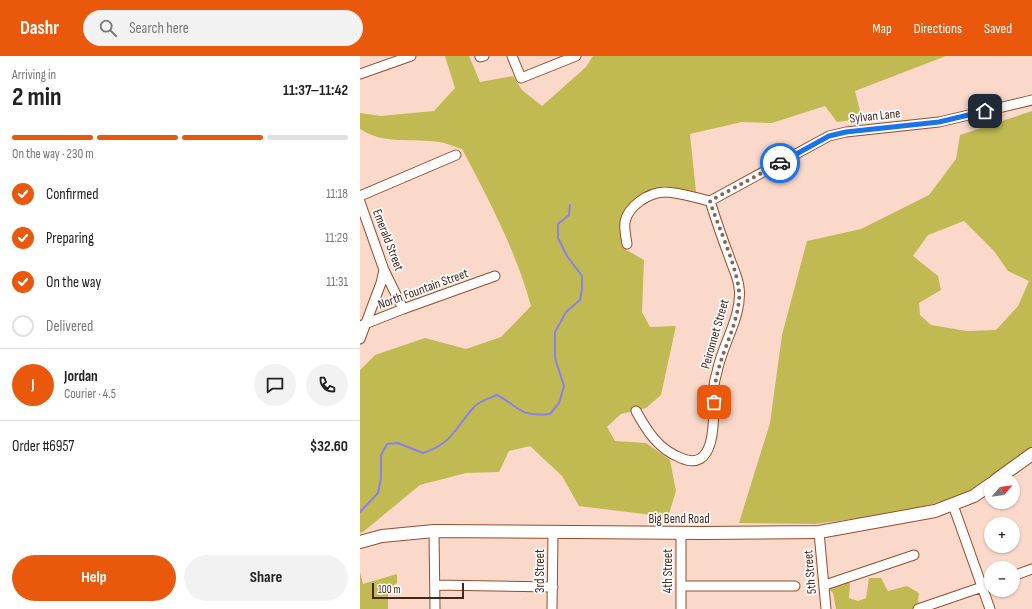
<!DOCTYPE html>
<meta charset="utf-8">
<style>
body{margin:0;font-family:"Sofia Sans Condensed",sans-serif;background:#f2f2f2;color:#222;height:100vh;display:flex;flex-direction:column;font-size:15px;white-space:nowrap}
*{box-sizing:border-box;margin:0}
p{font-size:13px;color:#767676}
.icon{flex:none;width:22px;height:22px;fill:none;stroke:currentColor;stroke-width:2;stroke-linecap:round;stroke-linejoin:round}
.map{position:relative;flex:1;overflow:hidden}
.panel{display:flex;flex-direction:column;background:#fff;width:360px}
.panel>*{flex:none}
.needle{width:26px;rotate:62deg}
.fabs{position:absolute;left:624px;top:417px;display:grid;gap:8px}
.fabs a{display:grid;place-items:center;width:36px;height:36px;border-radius:50%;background:#fff;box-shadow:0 1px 3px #0004;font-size:20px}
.scale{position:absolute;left:12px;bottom:10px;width:92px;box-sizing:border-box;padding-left:4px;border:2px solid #452618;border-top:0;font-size:11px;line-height:14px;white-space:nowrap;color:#452618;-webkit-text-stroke:3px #fff;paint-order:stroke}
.pin{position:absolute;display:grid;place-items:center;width:34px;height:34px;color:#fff;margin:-17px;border-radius:8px;box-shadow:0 2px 6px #0006}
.courier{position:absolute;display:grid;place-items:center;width:40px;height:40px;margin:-20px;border:3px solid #1a73e8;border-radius:50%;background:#fff;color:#222;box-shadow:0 1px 5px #0007}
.headline em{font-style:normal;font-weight:700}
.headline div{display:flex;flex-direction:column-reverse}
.headline{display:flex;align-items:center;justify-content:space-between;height:68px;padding:0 12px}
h1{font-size:26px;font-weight:700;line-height:30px}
.bar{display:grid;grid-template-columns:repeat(4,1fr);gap:6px 4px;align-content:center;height:48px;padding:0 12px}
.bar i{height:5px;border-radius:3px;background:#e0e0e0}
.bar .selected{background:#ea580c}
.bar p{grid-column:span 4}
.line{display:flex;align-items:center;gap:10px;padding:0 12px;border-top:1px solid #e0e0e0}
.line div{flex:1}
.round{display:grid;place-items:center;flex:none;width:42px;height:42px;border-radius:21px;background:#f2f2f2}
ol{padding:0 12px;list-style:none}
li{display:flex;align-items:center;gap:12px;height:44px}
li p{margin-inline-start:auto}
li .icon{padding:4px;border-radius:50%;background:#ea580c;color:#fff;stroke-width:4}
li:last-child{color:#767676}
li i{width:22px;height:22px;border:2px solid #e0e0e0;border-radius:50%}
.cta{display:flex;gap:8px;margin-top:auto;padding:8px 12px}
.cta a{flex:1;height:46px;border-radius:24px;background:#ea580c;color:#fff;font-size:16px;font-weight:700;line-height:46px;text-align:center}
.cta a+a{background:#f2f2f2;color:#222}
header{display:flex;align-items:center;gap:24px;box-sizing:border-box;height:56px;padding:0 20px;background:#ea580c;color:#fff}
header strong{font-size:19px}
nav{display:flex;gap:22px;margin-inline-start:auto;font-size:14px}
.search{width:280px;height:36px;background:#f2f2f2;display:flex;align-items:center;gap:10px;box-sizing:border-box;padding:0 14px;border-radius:22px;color:#767676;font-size:15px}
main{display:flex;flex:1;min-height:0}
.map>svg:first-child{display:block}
.green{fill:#c1ba53;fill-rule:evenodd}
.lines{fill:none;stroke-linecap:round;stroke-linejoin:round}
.stream{stroke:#897fef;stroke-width:2}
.minor-casing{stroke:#934d2c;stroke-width:11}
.major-casing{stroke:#934d2c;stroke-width:14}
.minor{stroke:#fff;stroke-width:9}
.major{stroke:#fff;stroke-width:12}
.done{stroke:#846557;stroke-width:4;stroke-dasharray:0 7.2}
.route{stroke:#1a73e8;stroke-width:5}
.labels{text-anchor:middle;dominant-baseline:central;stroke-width:3.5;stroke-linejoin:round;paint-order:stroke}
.street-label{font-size:13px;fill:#452618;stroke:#fff}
</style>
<header>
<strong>Dashr</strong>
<div class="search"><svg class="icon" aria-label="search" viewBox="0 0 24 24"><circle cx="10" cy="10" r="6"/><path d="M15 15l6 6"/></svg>Search here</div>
<nav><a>Map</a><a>Directions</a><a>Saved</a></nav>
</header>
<main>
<section class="panel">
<div class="headline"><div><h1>2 min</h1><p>Arriving in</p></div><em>11:37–11:42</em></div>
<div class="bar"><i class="selected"></i><i class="selected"></i><i class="selected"></i><i></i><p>On the way · 230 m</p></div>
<ol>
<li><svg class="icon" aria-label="check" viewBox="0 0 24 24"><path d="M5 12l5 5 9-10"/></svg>Confirmed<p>11:18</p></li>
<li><svg class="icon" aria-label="check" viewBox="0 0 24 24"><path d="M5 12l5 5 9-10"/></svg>Preparing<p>11:29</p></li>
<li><svg class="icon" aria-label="check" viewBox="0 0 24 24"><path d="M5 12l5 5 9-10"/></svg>On the way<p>11:31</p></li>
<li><i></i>Delivered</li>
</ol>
<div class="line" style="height:72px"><b class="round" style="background:#ea580c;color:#fff">J</b><div><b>Jordan</b><p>Courier · 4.5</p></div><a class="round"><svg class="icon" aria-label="chat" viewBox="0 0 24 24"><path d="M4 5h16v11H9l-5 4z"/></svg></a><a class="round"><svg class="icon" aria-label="phone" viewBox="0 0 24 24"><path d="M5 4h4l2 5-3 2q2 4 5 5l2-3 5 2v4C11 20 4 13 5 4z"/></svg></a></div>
<div class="line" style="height:52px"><div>Order #6957</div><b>$32.60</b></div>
<div class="cta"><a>Help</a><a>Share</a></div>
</section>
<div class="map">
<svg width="672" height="553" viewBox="0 0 672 553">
<rect width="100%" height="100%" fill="#fad9cb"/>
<path class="green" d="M85,0H109L120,26L153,20L162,34L182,50L226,11L233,0H586L495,35L502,63L477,66L465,50L412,67L382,66L330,78L336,136L304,130L279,140L260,165L263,192L284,204L282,256L290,271L316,270L301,339L286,352L261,358L247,371L255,385L286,387L310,404L316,435L308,461L219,450L202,420L170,390L149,395L139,416L106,417L60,429L3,476L0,477V314L15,299L65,282L106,293L141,281L171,250C156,195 129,144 102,93C95,91 87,87 79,86C52,82 24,89 0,73V57L21,60L74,55L95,32Z
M672,55V391L614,433L584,445L542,456L456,468L379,467L410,367L422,279L447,185L501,173L569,139L596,103L600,79ZM604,165L634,195L648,215L669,225L658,250L636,274L607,275L571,269L560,259L559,247L581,234L578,220L553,200L568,179Z
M0,516L3,528L37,518V527L28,533V553H0Z
M509,522H521L528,535L547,530L559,537L557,553H476L473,537L468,532L482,526L490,527L489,542L498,545L506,542Z"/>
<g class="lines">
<path class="stream" d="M0,456L18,437L21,422V399L27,388L38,387L63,397C94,387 95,371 115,350C120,345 130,342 137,339C162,352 158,361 190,358L199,347L204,330L195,302V276L206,256L220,244L222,233V220L207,200L198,182V168L209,159L210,149"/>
<g class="minor-casing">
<path id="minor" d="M152,0L161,22L216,0
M120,1L124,0
M0,18L51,0
M0,140L96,99
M350,145L469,80L486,76L579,66L672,44
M0,146L24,214L43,253
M267,188C266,181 264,173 265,166C268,150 288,137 304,136C319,136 336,142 350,145
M0,270L43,253L135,220
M0,283L21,227L24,214
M276,355C287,375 298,393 321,402C360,419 353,352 354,331C354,326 356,320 357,316C362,288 383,260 379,231C378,221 372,210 369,200C362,182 356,164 350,145
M593,449L630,553
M74,475L75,553
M459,476L466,553
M321,477V553
M653,520L672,513
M75,529L193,531
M465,529L554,499
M321,530H435
M192,553L193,477
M558,553L631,528"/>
</g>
<g class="major-casing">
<path id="major" d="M636,424L672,398
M0,486L22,480L74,475L343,477L459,476L575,455L614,440L631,428"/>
</g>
<use href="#minor" class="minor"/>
<use href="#major" class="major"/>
</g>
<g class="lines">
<path class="done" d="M354,346C353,308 375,280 379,245C382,220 358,172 350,145L420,107"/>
<path class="route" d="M420,107L469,80L486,76L579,66L625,55"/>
</g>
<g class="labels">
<g class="street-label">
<text transform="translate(515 60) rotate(-6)">Sylvan Lane</text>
<text transform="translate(28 184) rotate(69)">Emerald Street</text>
<text transform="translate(63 233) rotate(-20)">North Fountain Street</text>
<text transform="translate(355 278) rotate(-74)">Peironnet Street</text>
<text x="319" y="463">Big Bend Road</text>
<text transform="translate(180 515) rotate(-90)">3rd Street</text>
<text transform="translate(308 515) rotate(-90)">4th Street</text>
<text transform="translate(450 516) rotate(-95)">5th Street</text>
</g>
</g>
</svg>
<div class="fabs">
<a><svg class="needle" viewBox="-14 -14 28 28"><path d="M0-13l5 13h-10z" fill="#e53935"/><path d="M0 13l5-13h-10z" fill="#767676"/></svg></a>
<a>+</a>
<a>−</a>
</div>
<div class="scale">100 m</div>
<div class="pin" style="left:354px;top:346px;background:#ea580c"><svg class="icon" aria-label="bag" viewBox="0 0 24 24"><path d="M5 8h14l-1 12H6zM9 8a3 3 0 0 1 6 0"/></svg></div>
<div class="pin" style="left:625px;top:55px;background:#1f2937"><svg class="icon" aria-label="home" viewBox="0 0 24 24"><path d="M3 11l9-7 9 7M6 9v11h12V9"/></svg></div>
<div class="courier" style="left:420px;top:107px"><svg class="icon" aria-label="car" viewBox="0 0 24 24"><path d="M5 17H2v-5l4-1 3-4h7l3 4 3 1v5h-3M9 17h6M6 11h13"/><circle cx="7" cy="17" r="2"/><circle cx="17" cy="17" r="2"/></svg></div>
</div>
</main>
